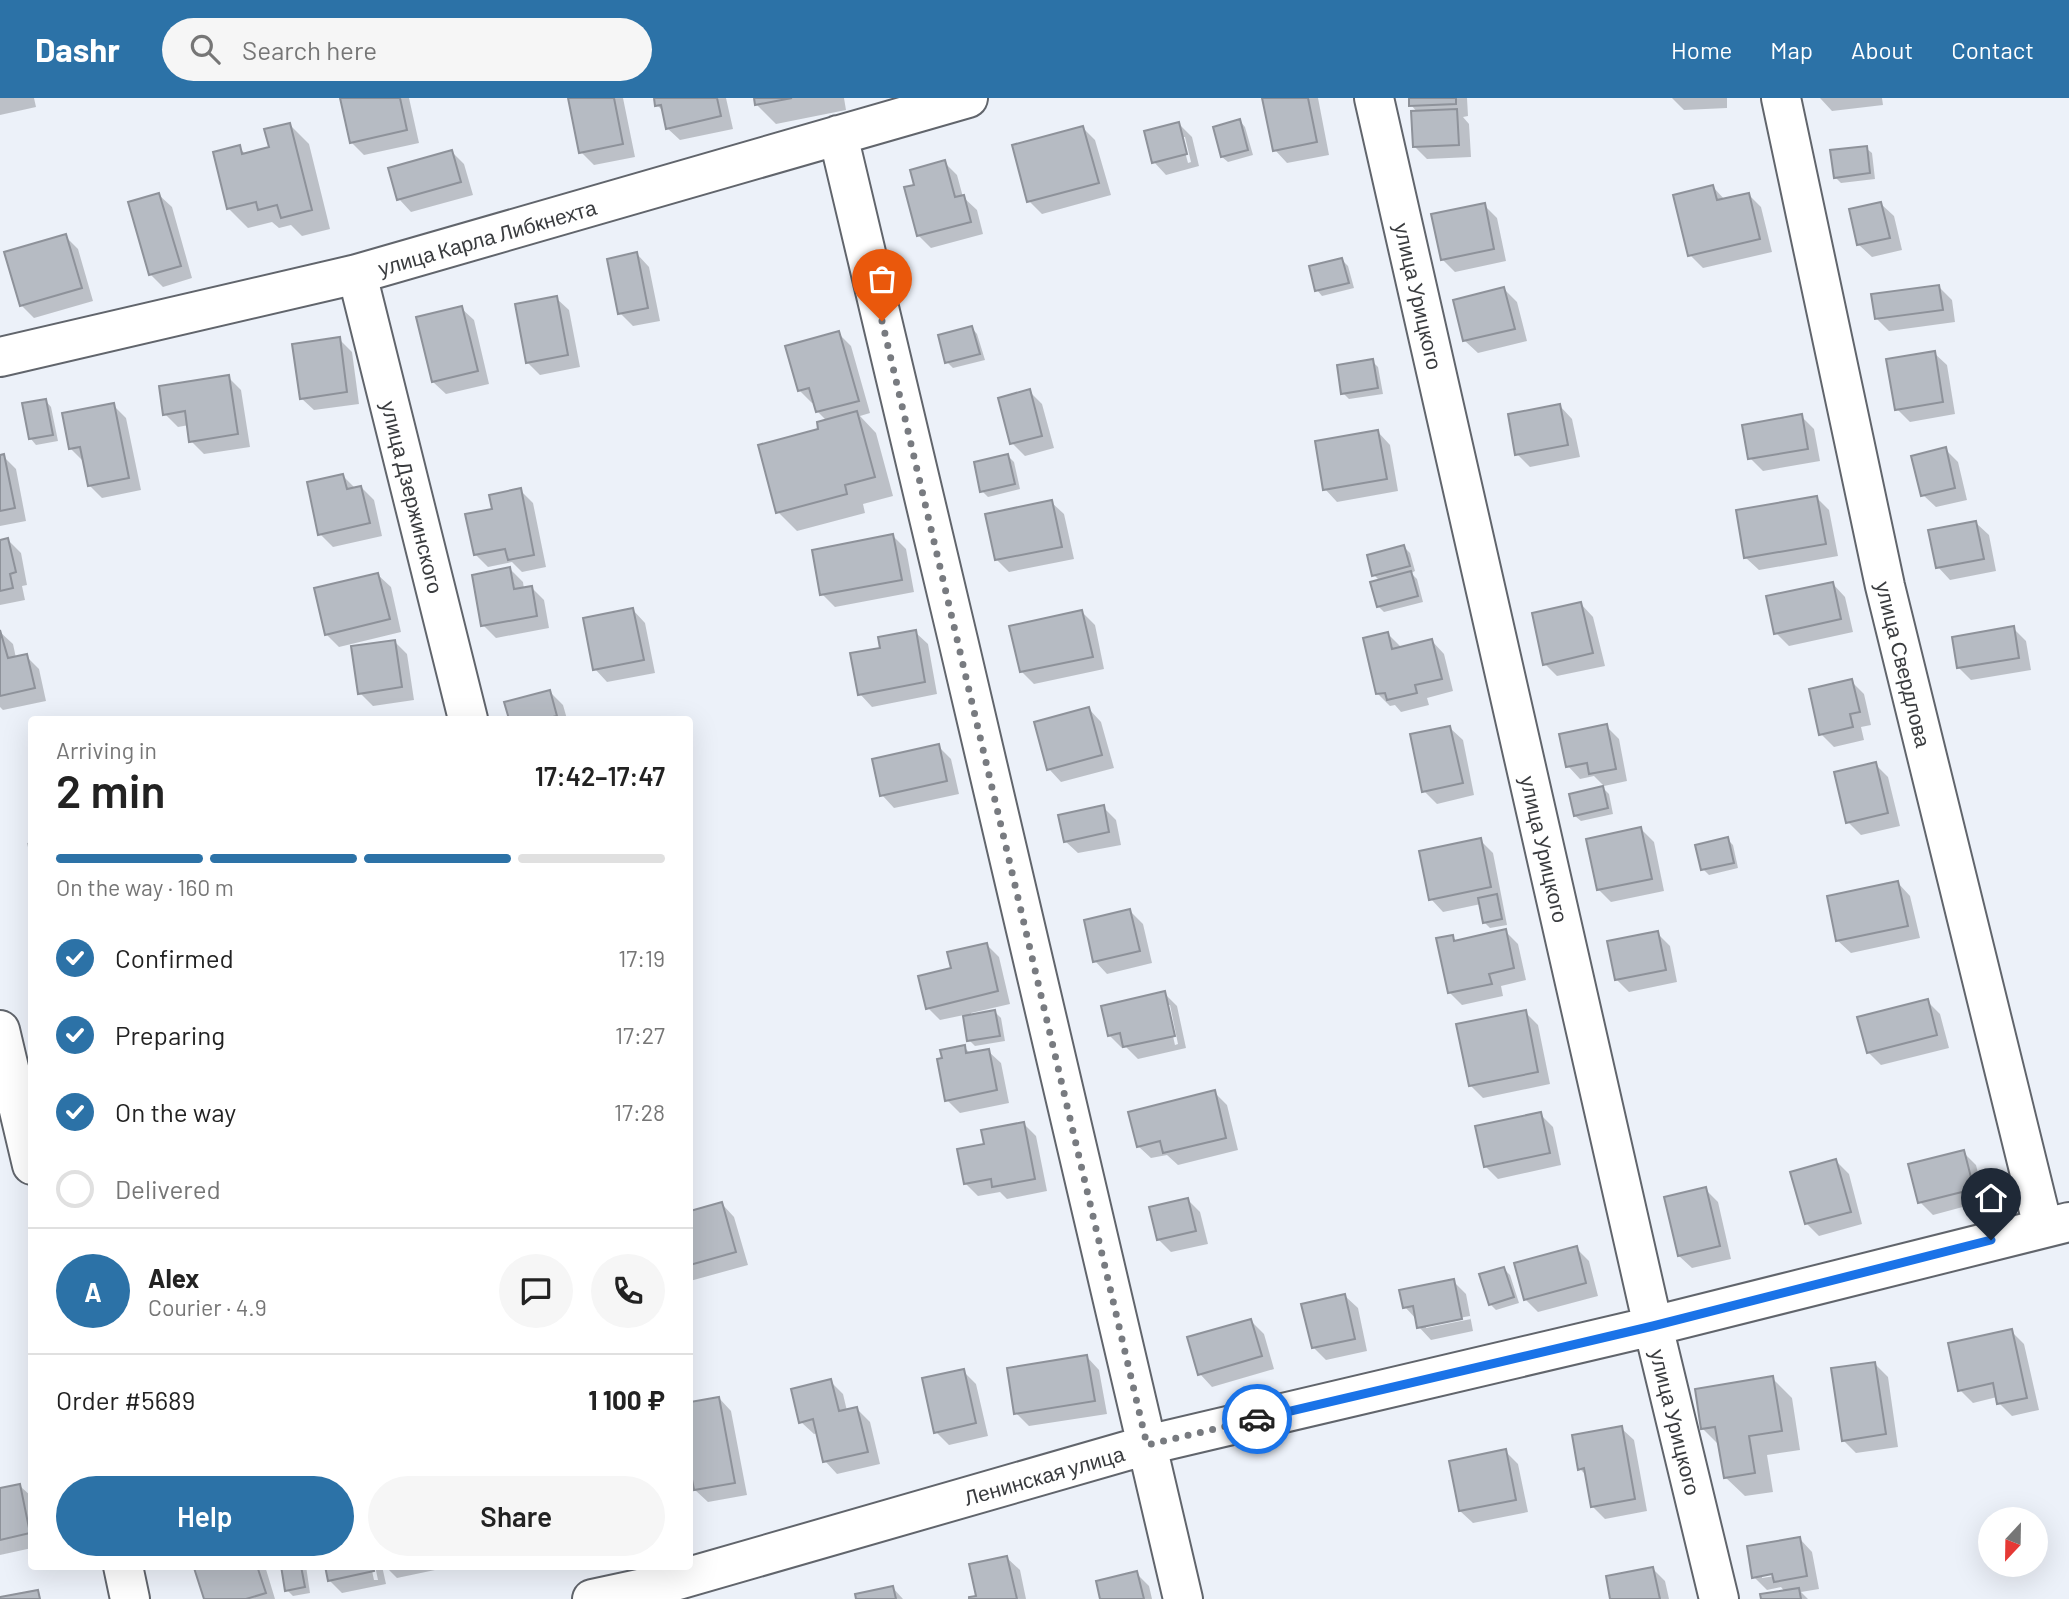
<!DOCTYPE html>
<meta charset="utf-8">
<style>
body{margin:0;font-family:Barlow,sans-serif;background:#f6f6f6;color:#222;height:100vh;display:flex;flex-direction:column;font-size:26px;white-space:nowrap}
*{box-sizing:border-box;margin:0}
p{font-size:23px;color:#767676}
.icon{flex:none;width:38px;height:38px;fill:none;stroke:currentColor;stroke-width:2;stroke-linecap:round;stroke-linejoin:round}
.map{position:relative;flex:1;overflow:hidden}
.panel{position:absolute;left:28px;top:618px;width:665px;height:854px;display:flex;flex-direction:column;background:#fff;border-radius:7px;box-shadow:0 7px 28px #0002}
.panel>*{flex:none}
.needle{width:46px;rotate:202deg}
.controls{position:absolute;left:1978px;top:1409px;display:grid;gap:14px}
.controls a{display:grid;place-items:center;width:70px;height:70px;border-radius:50%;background:#fff;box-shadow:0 7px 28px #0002;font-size:35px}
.pin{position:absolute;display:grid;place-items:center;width:60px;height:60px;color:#fff;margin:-72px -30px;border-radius:50% 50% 50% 0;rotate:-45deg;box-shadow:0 0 7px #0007}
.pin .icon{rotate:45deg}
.courier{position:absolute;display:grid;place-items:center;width:70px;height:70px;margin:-35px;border:5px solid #1a73e8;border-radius:50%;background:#fff;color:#222;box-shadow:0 2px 9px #0007}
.headline em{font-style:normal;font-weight:600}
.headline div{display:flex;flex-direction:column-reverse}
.headline{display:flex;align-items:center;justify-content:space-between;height:119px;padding:0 28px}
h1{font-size:46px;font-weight:600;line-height:52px}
.bar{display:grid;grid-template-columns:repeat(4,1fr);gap:10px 7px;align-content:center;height:84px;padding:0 28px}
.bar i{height:9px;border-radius:5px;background:#e0e0e0}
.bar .active{background:#2c72a7}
.bar p{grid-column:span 4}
.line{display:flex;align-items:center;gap:18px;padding:0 28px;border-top:2px solid #e0e0e0}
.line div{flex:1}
.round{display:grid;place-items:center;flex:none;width:74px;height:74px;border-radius:37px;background:#f6f6f6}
ol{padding:0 28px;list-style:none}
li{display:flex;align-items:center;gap:21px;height:77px}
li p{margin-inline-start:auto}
li .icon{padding:7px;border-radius:50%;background:#2c72a7;color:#fff;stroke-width:4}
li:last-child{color:#767676}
li i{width:38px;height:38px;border:4px solid #e0e0e0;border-radius:50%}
.button{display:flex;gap:14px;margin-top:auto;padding:14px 28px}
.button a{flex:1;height:80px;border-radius:42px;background:#2c72a7;color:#fff;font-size:28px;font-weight:600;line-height:80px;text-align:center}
.button a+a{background:#f6f6f6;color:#222}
header{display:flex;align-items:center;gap:42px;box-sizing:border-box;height:98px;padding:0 35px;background:#2c72a7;color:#fff}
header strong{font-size:33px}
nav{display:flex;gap:38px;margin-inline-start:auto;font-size:24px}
.search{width:490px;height:63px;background:#f6f6f6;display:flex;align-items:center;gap:18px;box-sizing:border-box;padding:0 24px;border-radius:38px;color:#767676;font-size:26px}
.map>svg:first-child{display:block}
.shadow{fill:#0003;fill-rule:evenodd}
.building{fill:#b6bbc3;stroke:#8e929a;stroke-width:2}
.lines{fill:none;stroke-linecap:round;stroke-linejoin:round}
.minor-casing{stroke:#61656c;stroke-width:42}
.minor{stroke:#fff;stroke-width:38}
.done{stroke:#787b80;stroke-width:7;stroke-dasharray:0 12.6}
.route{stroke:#1a73e8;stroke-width:9}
.labels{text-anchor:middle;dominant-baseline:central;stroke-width:5;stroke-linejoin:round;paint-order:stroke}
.street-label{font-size:21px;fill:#3a3c3f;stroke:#fff}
</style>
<header>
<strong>Dashr</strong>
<div class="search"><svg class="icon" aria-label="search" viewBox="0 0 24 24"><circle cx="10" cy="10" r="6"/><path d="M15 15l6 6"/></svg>Search here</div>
<nav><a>Home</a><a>Map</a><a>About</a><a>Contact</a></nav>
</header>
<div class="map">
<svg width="2069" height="1501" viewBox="0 0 2069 1501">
<rect width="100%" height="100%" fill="#ecf1f9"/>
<path class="shadow" d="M0,0H34L36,9L0,17Z
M342,0H409L419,45L364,57L351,44Z
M570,0H623L635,59L594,67L581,54Z
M655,0H726L733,31L680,42L667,30L664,14L657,7Z
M755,0H844L846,12L776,26L757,7Z
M1264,0H1318L1329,57L1287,65L1275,52Z
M1410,0H1467L1468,18L1463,19L1469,26L1471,59L1427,61L1414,48L1418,15L1411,7Z
M1672,0H1727V10L1684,12Z
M1820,0H1882L1883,7L1832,13Z
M1240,23L1245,29L1253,57L1228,64L1222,59Z
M1179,26L1192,39L1199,68L1166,77L1154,64ZM1181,39H1185L1191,64L1188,65Z
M290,27L309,46L330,131L302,138L291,127L279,130L272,124L248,130L228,110L239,49L246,57L271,51Z
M1083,30L1095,42L1111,97L1042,116L1029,103Z
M1866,50L1872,55L1875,81L1841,85L1835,79Z
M452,54L464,66L473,97L411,114L399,101Z
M944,64L957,77L963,99L977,112L983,136L931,150L918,137L916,88Z
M1713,89L1725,102L1748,96L1761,109L1772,154L1703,170L1690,157Z
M159,97L172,109L192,180L163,189L150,176Z
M1881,106L1894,118L1902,152L1872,159L1859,147Z
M1484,107L1497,120L1506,163L1455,174L1442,161Z
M65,138L78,151L93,203L34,220L21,207Z
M637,156L649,169L660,223L633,228L620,215Z
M1342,162L1348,168L1354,190L1322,198L1317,192Z
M1939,189L1952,202L1955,224L1889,233L1876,220Z
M1504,191L1517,204L1527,243L1478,255L1465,243Z
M556,200L569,212L580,269L540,277L527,264Z
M461,210L474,222L489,286L446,296L433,284Z
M972,230L977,236L985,262L953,270L947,264Z
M838,235L851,248L870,315L860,318L876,335L893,398L863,406L865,415L797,433L778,414L821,332L827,323L818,314L815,304L812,305L799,292Z
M339,241L352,254L359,306L314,312L301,300Z
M1934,255L1947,267L1955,316L1910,324L1897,311Z
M1372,263L1378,269L1383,296L1349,301L1343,295Z
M228,279L241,292L250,349L204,356L191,343L189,327L178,329L165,316Z
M1029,293L1042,306L1054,350L1025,358L1012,345Z
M46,303L51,309L58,343L36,347L31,341Z
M113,307L126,320L141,392L102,400L89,387L83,363L71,351Z
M1560,308L1572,321L1580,359L1530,369L1517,356Z
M1801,318L1814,331L1820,363L1763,373L1750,360Z
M1378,334L1390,347L1398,393L1337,404L1325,391Z
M1945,351L1958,364L1967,402L1936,409L1923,397Z
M3,358L16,371L26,423L0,428V359Z
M1008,358L1014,364L1020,391L988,399L982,393Z
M343,378L356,391L361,389L374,402L382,438L333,449L320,436Z
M520,392L533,405L546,469L522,474L512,464L488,469L475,456L494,412Z
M1817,400L1829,412L1838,458L1759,472L1746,460Z
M1051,404L1064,416L1074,461L1009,474L997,462Z
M1976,425L1989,437L1996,473L1950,482L1938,469Z
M893,438L906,451L914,494L835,509L822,496Z
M8,442L21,455L27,487L22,488L25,502L0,507V444Z
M1404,449L1410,455L1415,473L1411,475L1417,481L1423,504L1384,514L1378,508L1380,483L1374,477Z
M510,471L523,484L524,491L531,489L544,502L549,530L496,540L483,527Z
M378,477L391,489L401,534L339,549L326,536Z
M1833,486L1845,499L1853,534L1789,548L1776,535Z
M1581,506L1593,519L1605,568L1557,578L1545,566Z
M633,512L645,525L655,575L607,584L595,571Z
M1082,514L1095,527L1104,571L1034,586L1021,573Z
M2013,530L2026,543L2031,572L1971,582L1958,569Z
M0,534L13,546L16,560L26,558L39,571L46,603L3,612L0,609Z
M915,534L928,546L937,596L872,609L860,596L882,551Z
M1388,536L1401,549L1432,543L1444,556L1453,593L1427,600L1429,607L1401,614L1395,607L1390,608L1378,596Z
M394,543L407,556L414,602L373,608L360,595Z
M1851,583L1864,596L1871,627L1861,629L1864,642L1834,649L1821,636Z
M550,594L563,607L567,621H510L506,605Z
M1089,611L1101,624L1114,670L1061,684L1049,671Z
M1606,628L1619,641L1627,683L1604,688L1594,678L1580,681L1568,668Z
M1450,630L1463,642L1474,697L1437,706L1424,693Z
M938,648L951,661L959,696L894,710L882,697Z
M1875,666L1888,679L1900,728L1861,737L1848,724Z
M1603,690L1609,696L1613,716L1581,723L1575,718Z
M1103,709L1116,722L1121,747L1078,755L1065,743Z
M1641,731L1654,744L1664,793L1611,804L1598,791Z
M1727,741L1733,747L1738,770L1709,777L1703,771Z
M1480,742L1493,755L1507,827L1490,830L1484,824L1481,806L1443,814L1431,801Z
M32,744V766L27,745Z
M1898,785L1910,798L1920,840L1851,855L1838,843Z
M1130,813L1143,826L1152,865L1107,876L1095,863Z
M1505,833L1518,846L1526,882L1501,888L1503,898L1462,907L1449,894L1452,839L1457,844Z
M1657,835L1670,848L1677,884L1629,894L1616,881Z
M986,846L999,859L1010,906L971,915L972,918L995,914L1001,920L1005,943L975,948L969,942L964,917L940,922L928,910L953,871Z
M1164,895L1177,908L1186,950L1138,961L1126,949L1122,950L1109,937ZM1166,907H1170L1178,946L1175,947Z
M1927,903L1940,916L1949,950L1881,967L1868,954Z
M1525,914L1538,927L1550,986L1483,1000L1470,987Z
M964,949L971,956L988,953L1001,965L1009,1005L960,1015L947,1002L944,961Z
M1214,994L1227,1007L1238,1052L1178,1067L1167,1057L1151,1060L1138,1048Z
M1540,1016L1553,1029L1561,1067L1498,1081L1485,1068Z
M1024,1026L1036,1038L1047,1093L1007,1101L1000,1094L978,1098L965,1085Z
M1963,1054L1976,1067L1985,1103L1933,1117L1920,1104Z
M1836,1063L1849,1076L1862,1126L1819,1138L1806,1125Z
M1705,1091L1718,1104L1731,1161L1692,1170L1679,1158Z
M1187,1101L1200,1114L1208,1146L1171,1154L1158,1141Z
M722,1106L734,1119L748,1167L690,1183V1115Z
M1576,1150L1589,1163L1598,1198L1538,1214L1525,1201Z
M1504,1171L1510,1177L1519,1205L1496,1212L1490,1206Z
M1453,1183L1466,1196L1473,1233L1431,1242L1419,1229L1417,1222L1405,1209ZM1470,1218L1471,1221L1426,1230V1226Z
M1345,1198L1358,1210L1367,1253L1326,1262L1313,1249Z
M1251,1223L1264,1236L1274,1271L1212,1289L1200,1276Z
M2011,1233L2024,1246L2039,1312L2012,1318L1999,1305L1997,1299L1973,1305L1960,1292Z
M1087,1259L1099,1272L1107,1316L1029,1328L1016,1315Z
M1875,1266L1888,1279L1898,1349L1856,1355L1843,1342Z
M963,1273L976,1286L988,1338L949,1347L936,1334Z
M1772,1280L1792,1300L1800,1352L1767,1357L1773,1394L1745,1398L1725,1379L1720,1348L1703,1331Z
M830,1283L843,1296L847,1313L857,1311L870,1324L880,1366L837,1376L825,1363L818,1335L814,1336L801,1324Z
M719,1300L731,1313L747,1397L708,1404L695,1392L694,1383L690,1378V1306Z
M1621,1330L1634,1342L1647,1413L1605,1421L1592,1408L1587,1378L1580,1371Z
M1505,1353L1518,1366L1528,1414L1473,1425L1460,1413Z
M20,1388L32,1399V1450L0,1457V1392Z
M1800,1441L1812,1454L1819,1491L1801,1494L1808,1501H1763L1785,1494L1781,1489L1767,1492L1754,1479ZM1781,1473V1477L1762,1480V1476Z
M1007,1460L1020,1472L1026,1501H971L978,1499Z
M206,1468H265L275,1501H206Z
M283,1468H306L310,1495L293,1498L287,1492Z
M371,1468L374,1482H378L375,1468H382L386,1486L342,1495L329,1482Z
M385,1468H434L435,1472L397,1480Z
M1653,1471L1665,1483L1669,1501H1612Z
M1136,1475L1149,1488L1152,1501H1102Z
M893,1490L903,1501H858Z"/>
<path class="building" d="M340,0H400L407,32L350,45Z
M568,0H614L623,46L579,55Z
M654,0H717L721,18L666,31L661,7L655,8Z
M754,0H792L755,7Z
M1262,0H1308L1317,44L1273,53Z
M1409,0H1456V6L1409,8Z
M1457,11L1459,47L1413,49L1411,13Z
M1240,21L1248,52L1221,59L1213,29Z
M1179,24L1187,56L1152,65L1144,33Z
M290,25L312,112L281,120L277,107L258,112L256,104L227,111L213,54L240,47L242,56L269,49L264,31Z
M1083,28L1099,85L1027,104L1012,47Z
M1867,48L1870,75L1834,80L1830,52Z
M452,52L461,84L397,102L388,70Z
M945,62L955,99L964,97L971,124L917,138L904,89L914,87L910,72Z
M1713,87L1717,102L1749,95L1760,141L1688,158L1673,97Z
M159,95L181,168L149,177L128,104Z
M1881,104L1890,140L1857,147L1849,111Z
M1485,105L1494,151L1441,162L1431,116Z
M66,136L82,190L20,208L4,154Z
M637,154L648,210L618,216L607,161Z
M1342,160L1349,185L1315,193L1309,168Z
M1939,187L1943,212L1875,221L1871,196Z
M1504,189L1515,231L1463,243L1453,202Z
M557,198L568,257L526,265L515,206Z
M462,208L478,273L432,284L416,219Z
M972,228L980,256L945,265L938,237Z
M839,233L859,303L816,314L809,290L798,293L785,248Z
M340,239L347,294L300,301L292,246Z
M1935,253L1943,304L1895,312L1886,261Z
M1373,261L1378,290L1341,296L1337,267Z
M229,277L238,336L189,344L185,313L163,317L159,288Z
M1030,291L1042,338L1010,346L998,300Z
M46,301L53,337L29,341L22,305Z
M114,305L129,380L88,388L80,349L69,351L62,315Z
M1560,306L1568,347L1515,357L1508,316Z
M857,313L875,379L845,387L847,396L776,415L758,347L818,331L817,324Z
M1802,316L1808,351L1748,361L1742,327Z
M1378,332L1387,381L1323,392L1315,343Z
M1946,349L1955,390L1921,398L1911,358Z
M4,356L15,410L0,413V357Z
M1008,356L1015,386L980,394L974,364Z
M343,376L347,391L361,388L370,425L318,437L307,384Z
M521,390L534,457L508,462L505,451L474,457L465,416L492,411L489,397Z
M1817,398L1826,446L1744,460L1736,412Z
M1052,402L1062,449L995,462L985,416Z
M1976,423L1984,461L1936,470L1928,432Z
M893,436L902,482L820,497L812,452Z
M8,440L16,474L10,476L13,490L0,493V442Z
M1404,447L1410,468L1372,478L1367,457Z
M510,469L514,491L532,488L537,518L481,528L472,477Z
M1411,473L1418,498L1377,509L1370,484Z
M378,475L390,521L325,537L314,490Z
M1833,484L1841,521L1774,536L1766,498Z
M1581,504L1593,555L1543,567L1532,515Z
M633,510L644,562L593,572L583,520Z
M1082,512L1093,559L1020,574L1009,528Z
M2014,528L2019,560L1957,570L1952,539Z
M0,532L8,560L27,556L35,590L0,598Z
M916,532L925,584L858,597L850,555L880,550L878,539Z
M1388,534L1392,551L1432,541L1442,581L1415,587L1417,595L1387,602L1385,595L1376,596L1363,540Z
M395,542L402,589L358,596L351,548Z
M1852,581L1860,614L1850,616L1853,629L1819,637L1809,591Z
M550,592L557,618L544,621H509L504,604Z
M1089,609L1102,657L1047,672L1034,624Z
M1607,626L1616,671L1589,676L1587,665L1566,669L1559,636Z
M1450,628L1463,685L1422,694L1410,636Z
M939,646L947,683L880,698L872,661Z
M1876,664L1888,715L1846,725L1834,674Z
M1603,688L1608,710L1574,718L1569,696Z
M1104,707L1109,734L1064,744L1058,717Z
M1641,729L1652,781L1597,792L1586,741Z
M1728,739L1734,765L1701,772L1695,747Z
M1481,740L1491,789L1429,802L1419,753Z
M1898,783L1908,828L1836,843L1827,798Z
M1497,796L1502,821L1483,825L1478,800Z
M1130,811L1140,853L1093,864L1084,822Z
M1506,831L1514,870L1489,876L1492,886L1448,895L1436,840L1453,837L1454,843Z
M1658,833L1666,872L1615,882L1607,843Z
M987,845L998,893L926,911L918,878L951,870L947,854Z
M1165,893L1175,938L1123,949L1120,935L1108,938L1101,908Z
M1928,901L1937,937L1867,955L1857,919Z
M995,912L1000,938L967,943L963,918Z
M1526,912L1538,974L1469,988L1456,926Z
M965,947L966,955L989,951L997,992L945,1003L937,961L942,960L940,952Z
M1215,992L1226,1040L1163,1055L1160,1043L1137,1049L1128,1014Z
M1541,1014L1550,1055L1484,1069L1475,1028Z
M1024,1024L1035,1081L992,1089L991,1081L964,1086L957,1051L984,1046L981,1032Z
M1964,1052L1974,1091L1918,1105L1908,1066Z
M1836,1061L1851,1114L1805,1126L1790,1074Z
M1706,1089L1720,1148L1678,1158L1664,1099Z
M1188,1100L1196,1133L1157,1142L1149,1109Z
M722,1104L736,1154L690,1167V1113Z
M1577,1148L1586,1185L1524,1202L1514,1165Z
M1504,1169L1514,1199L1489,1207L1479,1176Z
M1454,1181L1462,1221L1417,1230L1413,1208L1403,1210L1399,1192Z
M1345,1196L1355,1241L1312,1250L1301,1206Z
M1251,1221L1262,1258L1198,1277L1187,1239Z
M2012,1231L2027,1300L1997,1306L1993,1285L1958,1293L1948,1245Z
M1087,1257L1095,1303L1014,1316L1007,1270Z
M1875,1264L1886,1336L1842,1343L1831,1270Z
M964,1271L976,1325L934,1335L922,1280Z
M1773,1278L1782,1333L1749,1338L1755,1375L1724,1380L1715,1329L1701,1331L1695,1291Z
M831,1281L839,1313L857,1309L868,1354L823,1364L813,1321L799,1325L791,1291Z
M719,1299L735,1385L694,1392L690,1371V1304Z
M1622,1328L1635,1401L1591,1409L1584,1370L1578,1372L1572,1337Z
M1506,1351L1516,1402L1459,1413L1449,1363Z
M20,1386L30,1435L0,1442V1390Z
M1800,1439L1807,1478L1774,1484L1772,1476L1752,1480L1747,1448Z
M1007,1458L1017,1501H969V1499L976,1498L969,1466Z
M200,1468H257L266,1495L246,1501H204L194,1470Z
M281,1468H301L305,1489L285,1493Z
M325,1468H373L374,1473L328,1483Z
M1653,1469L1660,1501H1610L1606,1478Z
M1137,1473L1144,1501H1100L1096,1483Z
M893,1488L896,1501H856L855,1496Z
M1799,1490L1801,1501H1761L1760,1496Z
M38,1492L40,1501H0V1499Z"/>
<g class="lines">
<g class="minor-casing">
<path id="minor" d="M1374,0L1653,1228L1719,1501
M1781,0L1885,488L2043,1129
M838,37L958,542L1183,1501
M357,176L468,621
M0,259L357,176L968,0
M0,932L32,1067
M123,1468L130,1501
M592,1501L671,1484L1147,1347L1653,1228L2069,1124"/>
</g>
<use href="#minor" class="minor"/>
</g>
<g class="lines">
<path class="done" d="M882,223L1147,1347L1257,1321"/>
<path class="route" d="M1257,1321L1653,1228L1991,1142"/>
</g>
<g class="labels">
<g class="street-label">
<text transform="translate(487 139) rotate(-16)">улица Карла Либкнехта</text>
<text transform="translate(1419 198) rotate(77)">улица Урицкого</text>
<text transform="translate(413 399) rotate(76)">улица Дзержинского</text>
<text transform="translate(1904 566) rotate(76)">улица Свердлова</text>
<text transform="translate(1545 751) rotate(77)">улица Урицкого</text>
<text transform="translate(1676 1324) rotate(76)">улица Урицкого</text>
<text transform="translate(1044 1377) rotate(-16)">Ленинская улица</text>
</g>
</g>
</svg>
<div class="controls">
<a><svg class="needle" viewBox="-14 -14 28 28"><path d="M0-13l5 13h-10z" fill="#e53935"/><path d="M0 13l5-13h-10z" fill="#767676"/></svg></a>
</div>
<div class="pin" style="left:882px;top:223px;background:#ea580c"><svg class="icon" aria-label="bag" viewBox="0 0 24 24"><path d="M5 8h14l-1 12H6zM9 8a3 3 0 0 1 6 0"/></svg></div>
<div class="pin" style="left:1991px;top:1142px;background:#1f2937"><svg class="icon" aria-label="home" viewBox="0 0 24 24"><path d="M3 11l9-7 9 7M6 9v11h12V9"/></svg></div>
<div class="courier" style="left:1257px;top:1321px"><svg class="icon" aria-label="car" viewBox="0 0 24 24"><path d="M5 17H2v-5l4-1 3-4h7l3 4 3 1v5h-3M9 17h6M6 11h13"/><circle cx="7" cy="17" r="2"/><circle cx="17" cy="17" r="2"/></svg></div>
<section class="panel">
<div class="headline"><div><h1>2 min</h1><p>Arriving in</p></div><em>17:42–17:47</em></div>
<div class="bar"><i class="active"></i><i class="active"></i><i class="active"></i><i></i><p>On the way · 160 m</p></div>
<ol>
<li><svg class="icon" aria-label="check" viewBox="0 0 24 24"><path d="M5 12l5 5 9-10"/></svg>Confirmed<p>17:19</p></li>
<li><svg class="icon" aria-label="check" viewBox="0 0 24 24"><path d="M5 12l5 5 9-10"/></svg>Preparing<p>17:27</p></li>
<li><svg class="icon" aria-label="check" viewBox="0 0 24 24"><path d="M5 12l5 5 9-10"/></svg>On the way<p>17:28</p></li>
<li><i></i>Delivered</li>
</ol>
<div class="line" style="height:126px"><b class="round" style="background:#2c72a7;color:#fff">A</b><div><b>Alex</b><p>Courier · 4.9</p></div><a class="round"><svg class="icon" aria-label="chat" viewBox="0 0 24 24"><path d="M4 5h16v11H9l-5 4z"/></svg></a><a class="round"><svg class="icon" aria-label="phone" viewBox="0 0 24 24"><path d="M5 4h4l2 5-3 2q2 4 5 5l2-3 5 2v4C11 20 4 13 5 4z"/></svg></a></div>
<div class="line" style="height:91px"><div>Order #5689</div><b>1 100 ₽</b></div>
<div class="button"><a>Help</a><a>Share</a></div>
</section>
</div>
